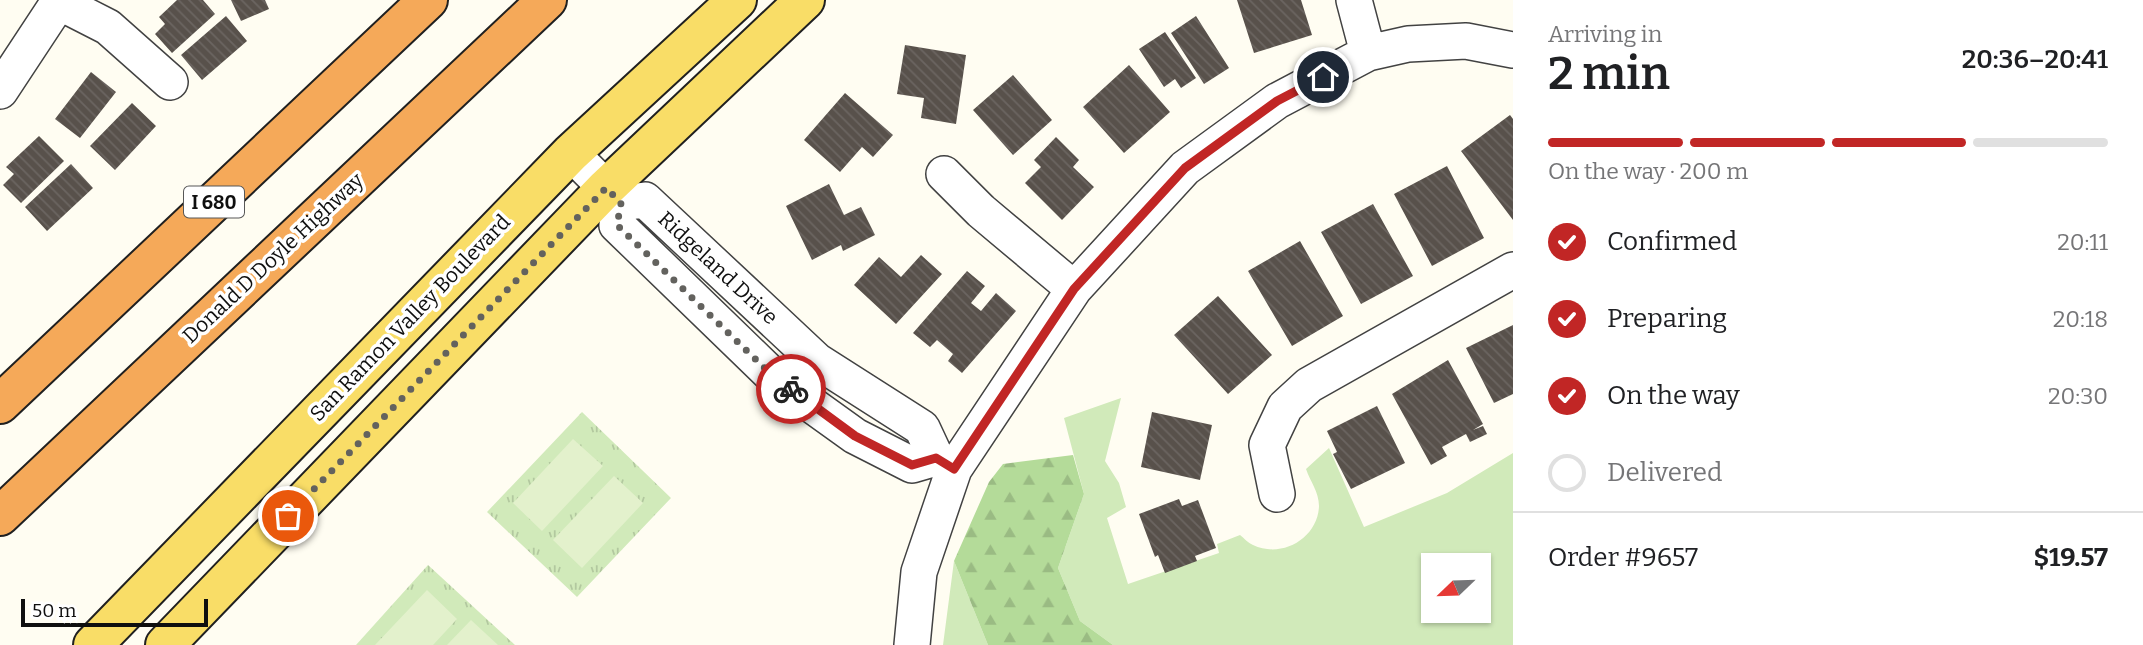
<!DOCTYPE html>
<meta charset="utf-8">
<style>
body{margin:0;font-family:Bitter,serif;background:#f2f2f2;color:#202124;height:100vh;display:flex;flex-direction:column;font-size:26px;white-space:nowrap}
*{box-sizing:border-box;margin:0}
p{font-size:23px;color:#757577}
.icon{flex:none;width:38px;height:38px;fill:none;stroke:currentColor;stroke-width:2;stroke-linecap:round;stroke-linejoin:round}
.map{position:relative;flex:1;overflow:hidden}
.sheet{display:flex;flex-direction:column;background:#fff;width:630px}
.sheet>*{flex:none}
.needle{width:46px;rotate:247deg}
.buttons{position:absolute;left:1421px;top:553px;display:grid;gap:14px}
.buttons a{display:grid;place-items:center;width:70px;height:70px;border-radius:0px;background:#fff;box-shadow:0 2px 5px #0004;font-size:35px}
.scale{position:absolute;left:21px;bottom:18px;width:187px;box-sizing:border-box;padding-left:7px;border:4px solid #0f0f0f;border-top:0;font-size:19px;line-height:24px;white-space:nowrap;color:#0f0f0f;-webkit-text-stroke:5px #fff;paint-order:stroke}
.pin{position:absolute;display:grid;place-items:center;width:60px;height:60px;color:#fff;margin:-30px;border:4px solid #fff;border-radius:50%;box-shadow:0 2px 7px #0007}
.courier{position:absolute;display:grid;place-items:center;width:70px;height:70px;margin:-35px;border:5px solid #c12625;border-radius:50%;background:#fff;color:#222;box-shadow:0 2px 9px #0007}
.headline em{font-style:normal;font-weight:600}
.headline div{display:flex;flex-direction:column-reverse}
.headline{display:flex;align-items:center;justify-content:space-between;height:119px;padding:0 35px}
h1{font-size:46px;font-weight:600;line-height:52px}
.bar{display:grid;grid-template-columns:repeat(4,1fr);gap:10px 7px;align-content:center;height:84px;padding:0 35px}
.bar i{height:9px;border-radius:5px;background:#e0e0e0}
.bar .selected{background:#c12625}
.bar p{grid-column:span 4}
.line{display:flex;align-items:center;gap:18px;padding:0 35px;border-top:2px solid #e0e0e0}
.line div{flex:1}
ol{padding:0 35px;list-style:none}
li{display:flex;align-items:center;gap:21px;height:77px}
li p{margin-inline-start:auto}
li .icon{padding:7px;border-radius:50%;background:#c12625;color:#fff;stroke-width:4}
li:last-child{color:#757577}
li i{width:38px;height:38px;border:4px solid #e0e0e0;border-radius:50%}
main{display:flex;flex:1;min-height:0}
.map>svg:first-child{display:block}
.grass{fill:#d1eaba;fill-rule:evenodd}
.forest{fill:url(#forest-firs)}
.park{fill:url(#park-tufts)}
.pitch{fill:#e3f1cc}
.building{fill:url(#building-back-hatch)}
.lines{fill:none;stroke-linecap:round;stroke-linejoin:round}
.minor-casing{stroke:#424242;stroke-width:38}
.major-casing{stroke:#202020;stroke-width:42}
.highway-casing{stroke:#202020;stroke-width:42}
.minor{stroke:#fff;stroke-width:35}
.major{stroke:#f9dd67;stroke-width:38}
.highway{stroke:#f5a959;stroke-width:38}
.done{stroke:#63625e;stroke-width:7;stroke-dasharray:0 12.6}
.route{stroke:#c12625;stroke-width:9}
.labels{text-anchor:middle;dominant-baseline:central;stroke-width:7;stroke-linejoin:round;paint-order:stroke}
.shield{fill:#fff;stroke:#575757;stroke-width:2}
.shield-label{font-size:19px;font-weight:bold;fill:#0f0f0f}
.street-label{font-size:21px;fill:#0f0f0f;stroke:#fff}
</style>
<main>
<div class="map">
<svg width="1513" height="645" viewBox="0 0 1513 645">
<defs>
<pattern id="forest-firs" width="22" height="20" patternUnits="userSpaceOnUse" patternTransform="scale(1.75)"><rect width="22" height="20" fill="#b4db99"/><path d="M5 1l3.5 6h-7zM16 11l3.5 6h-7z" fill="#9abb83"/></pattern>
<pattern id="park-tufts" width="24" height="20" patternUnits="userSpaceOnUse" patternTransform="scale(1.75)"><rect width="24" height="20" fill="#d1eaba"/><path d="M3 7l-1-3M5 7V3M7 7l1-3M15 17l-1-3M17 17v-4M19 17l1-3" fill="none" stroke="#b2c89f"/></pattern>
<pattern id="building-back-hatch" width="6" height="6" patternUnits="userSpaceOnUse" patternTransform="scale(1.75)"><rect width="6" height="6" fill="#58514b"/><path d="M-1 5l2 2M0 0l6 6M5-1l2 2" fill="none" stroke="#6b6561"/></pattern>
</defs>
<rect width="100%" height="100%" fill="#fffdf2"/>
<path class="grass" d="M1121,398L1105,461L1119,483L1126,507L1107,518L1128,584L1219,553L1217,544L1240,535C1244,538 1248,543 1253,545C1282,559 1318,538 1319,506C1319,492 1310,481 1306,469L1329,448L1364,527L1447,493L1513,453V645H1113L1080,621L1058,568L1084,494L1064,418ZM1433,565H1479V611H1433Z
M954,561L988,645H943Z"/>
<path class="forest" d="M1073,455L1084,494L1058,568L1080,621L1113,645H988L954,561L989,482L1003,464Z"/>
<path class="park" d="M582,412L671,498L577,597L487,512Z
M428,565L515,645H356Z"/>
<path class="pitch" d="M573,439L603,466L542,531L513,503Z
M614,476L643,503L582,568L553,540Z
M427,590L457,619L433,645H375Z
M471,620L498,645H447Z"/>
<path class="building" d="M177,0H203L215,14L172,53L155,34L165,24L159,17Z
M231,0H265L269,9L241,21Z
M1237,0H1301L1312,35L1254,53Z
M226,16L247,41L202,80L181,55Z
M1196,16L1229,68L1204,84L1171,33Z
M1165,32L1196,78L1181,88L1175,79L1164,87L1139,49Z
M905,45L966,55L956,124L921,118L924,98L897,94Z
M1129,65L1170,112L1124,153L1083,107Z
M91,72L116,92L80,138L55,119Z
M1013,75L1052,120L1013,155L973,110Z
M845,93L893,135L873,157L862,147L840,172L804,140Z
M132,103L156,126L115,170L90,146Z
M1510,115L1513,119V220L1461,151Z
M39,136L64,161L21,203L3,185L14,174L6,167Z
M1056,137L1079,160L1073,167L1094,187L1062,220L1025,183L1041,167L1034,160Z
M71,164L93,188L47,231L25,207Z
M1447,166L1484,238L1432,266L1394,194Z
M829,184L844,215L861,207L875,235L843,251L841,245L812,260L786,206Z
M1373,204L1413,276L1361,304L1321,232Z
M1300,241L1343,316L1292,346L1248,271Z
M921,255L942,274L896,324L854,285L879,257L901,277Z
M967,271L985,286L971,303L981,311L996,293L1016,311L962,373L948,361L953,354L937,340L930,347L913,333Z
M1218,296L1272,355L1228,394L1174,335Z
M1513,325V394L1494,403L1466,348Z
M1448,360L1483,424L1473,430L1483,426L1487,434L1470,442L1466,434L1442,447L1447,456L1431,465L1392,394Z
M1377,406L1405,463L1351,489L1333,454L1337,452L1327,431Z
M1152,412L1212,425L1200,480L1141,467Z
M1179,499L1182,506L1198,500L1216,548L1195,556L1197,561L1165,573L1158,555L1155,557L1139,514Z"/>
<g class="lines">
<g class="minor-casing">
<path id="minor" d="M1354,0L1368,53
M59,2L108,27L170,82
M0,91L60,0
M571,153L621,203
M944,174L981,211L1074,289
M621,203L645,200L817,361L922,428L936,458L954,469
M621,203L617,225L777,380L855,436L912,465L936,458
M1277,494L1267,445L1285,407L1309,385L1513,270
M912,645L919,572L954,469L1074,289L1185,168L1277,101L1368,53L1408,44L1466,41L1513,50"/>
</g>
<g class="major-casing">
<path id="major" d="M93,645L571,153L737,0
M165,645L606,188L805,0"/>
</g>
<g class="highway-casing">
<path id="highway" d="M0,404L428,0
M0,516L547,0"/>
</g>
<use href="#minor" class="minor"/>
<use href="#major" class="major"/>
<use href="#highway" class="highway"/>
</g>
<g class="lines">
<path class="done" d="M288,516L606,188L621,203L617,225L777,380L791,389"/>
<path class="route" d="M791,389L855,436L912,465L936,458L954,469L1074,289L1185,168L1277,101L1323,77"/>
</g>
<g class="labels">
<rect class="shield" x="184" y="186.5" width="60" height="31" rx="5"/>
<g class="shield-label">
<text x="214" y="202">I 680</text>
</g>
<g class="street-label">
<text transform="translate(273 258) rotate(-43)">Donald D Doyle Highway</text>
<text transform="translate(718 268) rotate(43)">Ridgeland Drive</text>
<text transform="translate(410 318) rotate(-46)">San Ramon Valley Boulevard</text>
</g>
</g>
</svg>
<div class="buttons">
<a><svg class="needle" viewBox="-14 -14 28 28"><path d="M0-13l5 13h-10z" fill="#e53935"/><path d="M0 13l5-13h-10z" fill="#757577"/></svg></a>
</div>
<div class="scale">50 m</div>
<div class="pin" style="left:288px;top:516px;background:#ea580c"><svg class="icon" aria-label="bag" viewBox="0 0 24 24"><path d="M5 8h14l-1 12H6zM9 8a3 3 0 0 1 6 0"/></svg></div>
<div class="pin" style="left:1323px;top:77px;background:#1f2937"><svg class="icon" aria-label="home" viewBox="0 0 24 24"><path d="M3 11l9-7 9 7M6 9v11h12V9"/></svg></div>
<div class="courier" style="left:791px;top:389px"><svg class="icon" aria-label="bike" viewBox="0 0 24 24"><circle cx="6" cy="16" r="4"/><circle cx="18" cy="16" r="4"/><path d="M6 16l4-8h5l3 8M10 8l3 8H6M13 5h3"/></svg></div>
</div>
<section class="sheet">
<div class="headline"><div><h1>2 min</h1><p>Arriving in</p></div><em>20:36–20:41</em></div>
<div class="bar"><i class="selected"></i><i class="selected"></i><i class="selected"></i><i></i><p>On the way · 200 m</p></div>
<ol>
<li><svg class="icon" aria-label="check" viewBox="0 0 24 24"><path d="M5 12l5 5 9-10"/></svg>Confirmed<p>20:11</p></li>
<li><svg class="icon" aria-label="check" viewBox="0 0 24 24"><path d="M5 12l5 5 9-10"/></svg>Preparing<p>20:18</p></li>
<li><svg class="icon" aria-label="check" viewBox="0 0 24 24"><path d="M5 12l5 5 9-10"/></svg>On the way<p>20:30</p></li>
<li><i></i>Delivered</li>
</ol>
<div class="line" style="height:91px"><div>Order #9657</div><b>$19.57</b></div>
</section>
</main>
